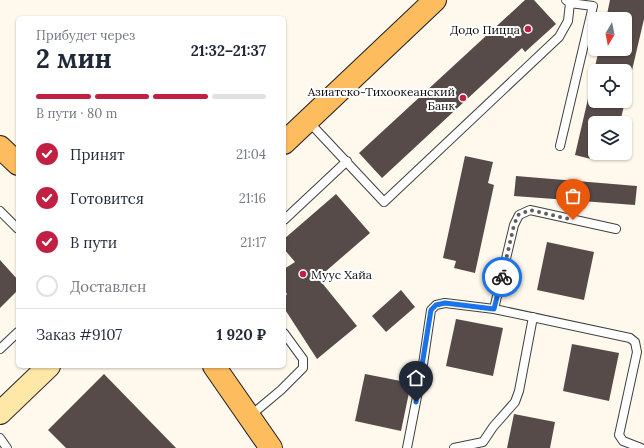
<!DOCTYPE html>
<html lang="ru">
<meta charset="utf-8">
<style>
body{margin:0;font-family:Lora,serif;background:#f2f2f3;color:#1f2937;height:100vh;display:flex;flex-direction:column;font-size:15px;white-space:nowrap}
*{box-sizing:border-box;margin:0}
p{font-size:13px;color:#747a83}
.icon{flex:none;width:22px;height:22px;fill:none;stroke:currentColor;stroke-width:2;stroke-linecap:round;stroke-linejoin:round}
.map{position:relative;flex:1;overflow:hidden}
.details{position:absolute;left:16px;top:16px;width:270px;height:352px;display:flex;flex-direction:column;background:#fff;border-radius:6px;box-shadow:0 1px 3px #0004}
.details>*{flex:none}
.needle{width:26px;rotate:190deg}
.controls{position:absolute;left:588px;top:12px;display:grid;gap:8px}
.controls a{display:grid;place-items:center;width:44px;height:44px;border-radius:6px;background:#fff;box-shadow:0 1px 3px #0004;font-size:20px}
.pin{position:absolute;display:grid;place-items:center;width:34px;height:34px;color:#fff;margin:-41px -17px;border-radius:50% 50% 50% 0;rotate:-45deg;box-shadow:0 0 4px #0007}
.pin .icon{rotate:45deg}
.courier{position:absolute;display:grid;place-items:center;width:40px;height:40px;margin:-20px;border:3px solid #1a73e8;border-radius:50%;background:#fff;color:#222;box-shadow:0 1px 5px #0007}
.overview em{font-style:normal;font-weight:700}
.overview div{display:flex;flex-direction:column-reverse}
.overview{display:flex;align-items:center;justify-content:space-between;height:68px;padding:0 20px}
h1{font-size:26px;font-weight:700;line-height:30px}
.bar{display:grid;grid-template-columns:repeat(4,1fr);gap:6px 4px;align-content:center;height:48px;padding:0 20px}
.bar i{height:5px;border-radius:3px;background:#e0e1e3}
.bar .on{background:#c12042}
.bar p{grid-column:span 4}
.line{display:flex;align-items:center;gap:10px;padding:0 20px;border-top:1px solid #e0e1e3}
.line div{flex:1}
ol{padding:0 20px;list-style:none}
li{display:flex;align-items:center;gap:12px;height:44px}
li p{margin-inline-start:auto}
li .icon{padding:4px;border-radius:50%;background:#c12042;color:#fff;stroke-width:4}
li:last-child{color:#747a83}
li i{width:22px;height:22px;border:2px solid #e0e1e3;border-radius:50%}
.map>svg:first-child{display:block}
.building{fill:#564b49}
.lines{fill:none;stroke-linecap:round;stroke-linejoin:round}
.service-casing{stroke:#404040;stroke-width:10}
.secondary-casing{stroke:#2f2f2f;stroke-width:24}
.primary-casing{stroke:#1e1e1e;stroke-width:24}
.service{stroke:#fff;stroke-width:8}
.secondary{stroke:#ffe7a7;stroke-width:22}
.primary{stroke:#fdbc5e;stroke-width:22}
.done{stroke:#625f5b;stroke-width:4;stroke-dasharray:0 7.2}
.route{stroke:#1a73e8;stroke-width:5}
.poi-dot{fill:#c12042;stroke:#fff;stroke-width:1.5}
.labels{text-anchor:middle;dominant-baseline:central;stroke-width:4;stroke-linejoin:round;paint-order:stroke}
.poi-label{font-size:12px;fill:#0d0d0d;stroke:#fff;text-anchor:end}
</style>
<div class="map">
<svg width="644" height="448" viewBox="0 0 644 448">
<rect width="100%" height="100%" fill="#fff8ec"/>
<path class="building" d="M525,0H534L556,24L525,52L522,48L382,178L359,153Z
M610,0H644V19L630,79L625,78V71H594L599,49H625V19H606Z
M590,90H595V101H625L620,123H595V160L575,155Z
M465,156L493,162L488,183L494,185L475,273L454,268L456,261L443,258Z
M516,176L637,186L635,205L514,196Z
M336,194L370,233L318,278L357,326L317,359L284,308V299L287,294L284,289V269L295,262L284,249V239Z
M547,242L594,252L584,300L537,290Z
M0,260L18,280V290L0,308Z
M401,290L415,307L386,332L372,316Z
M456,319L503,328L493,376L446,366Z
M572,344L619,353L609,401L563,391Z
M104,374L176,448H66L48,430Z
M365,374L411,383L401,431L355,421Z
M514,414L555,422L550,448H507Z"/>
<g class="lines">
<g class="service-casing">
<path id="service" d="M309,122L384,202L559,37L568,21L570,3
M560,146L593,6L570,3L566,0
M0,211L18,229
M284,220L347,161
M494,309L514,225L519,215L530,210L616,229
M0,349L18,332
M250,416L281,390L303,368V359L284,333
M0,438L7,448
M407,448L422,371L431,310L436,305L445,303L494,309L630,338L635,342L637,352L619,435L623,441L641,448
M454,448L483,442L493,427L515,402L519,391L533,317"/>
</g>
<g class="secondary-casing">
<path id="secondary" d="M0,413L49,366"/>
</g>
<g class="primary-casing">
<path id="primary" d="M284,143L435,0
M0,147L18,164
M214,366L271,448"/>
</g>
<use href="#service" class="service"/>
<use href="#secondary" class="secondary"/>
<use href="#primary" class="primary"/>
</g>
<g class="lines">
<path class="done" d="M502,277L514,225L518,215L530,210L573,220"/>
<path class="route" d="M416,402L431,310L436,305L445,303L494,309L502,277"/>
</g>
<g class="poi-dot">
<circle cx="528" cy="29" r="4"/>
<circle cx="463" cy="98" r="4"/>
<circle cx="303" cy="274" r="4"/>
</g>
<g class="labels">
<g class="poi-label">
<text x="520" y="29">Додо Пицца</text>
<text x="455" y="91">Азиатско-Тихоокеанский<tspan x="455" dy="14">Банк</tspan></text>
<text x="311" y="274" text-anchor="start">Муус Хайа</text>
</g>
</g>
</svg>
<div class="controls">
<a><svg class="needle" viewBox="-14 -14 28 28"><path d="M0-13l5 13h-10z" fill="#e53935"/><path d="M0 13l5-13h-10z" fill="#747a83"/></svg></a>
<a><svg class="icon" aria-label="locate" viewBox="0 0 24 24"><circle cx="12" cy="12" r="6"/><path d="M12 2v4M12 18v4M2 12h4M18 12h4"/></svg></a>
<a><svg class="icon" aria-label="layers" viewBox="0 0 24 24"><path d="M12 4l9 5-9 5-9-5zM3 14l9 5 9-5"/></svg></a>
</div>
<div class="pin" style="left:573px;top:220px;background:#ea580c"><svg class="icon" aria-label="bag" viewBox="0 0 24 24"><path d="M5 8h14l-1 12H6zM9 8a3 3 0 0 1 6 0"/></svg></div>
<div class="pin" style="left:416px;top:402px;background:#1f2937"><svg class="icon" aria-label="home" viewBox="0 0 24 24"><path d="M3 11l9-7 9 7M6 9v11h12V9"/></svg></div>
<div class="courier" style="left:502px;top:277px"><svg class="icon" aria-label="bike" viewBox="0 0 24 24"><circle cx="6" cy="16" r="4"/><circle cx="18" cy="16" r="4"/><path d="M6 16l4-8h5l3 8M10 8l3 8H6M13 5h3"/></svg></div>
<section class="details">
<div class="overview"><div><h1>2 мин</h1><p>Прибудет через</p></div><em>21:32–21:37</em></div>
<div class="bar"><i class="on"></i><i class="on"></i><i class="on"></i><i></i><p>В пути · 80 m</p></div>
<ol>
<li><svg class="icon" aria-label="check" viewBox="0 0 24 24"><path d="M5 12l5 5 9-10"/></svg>Принят<p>21:04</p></li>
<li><svg class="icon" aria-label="check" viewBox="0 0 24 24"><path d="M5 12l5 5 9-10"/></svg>Готовится<p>21:16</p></li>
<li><svg class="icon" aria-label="check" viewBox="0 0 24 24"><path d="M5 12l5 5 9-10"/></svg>В пути<p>21:17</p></li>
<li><i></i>Доставлен</li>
</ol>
<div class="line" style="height:52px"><div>Заказ #9107</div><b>1 920 ₽</b></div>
</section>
</div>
